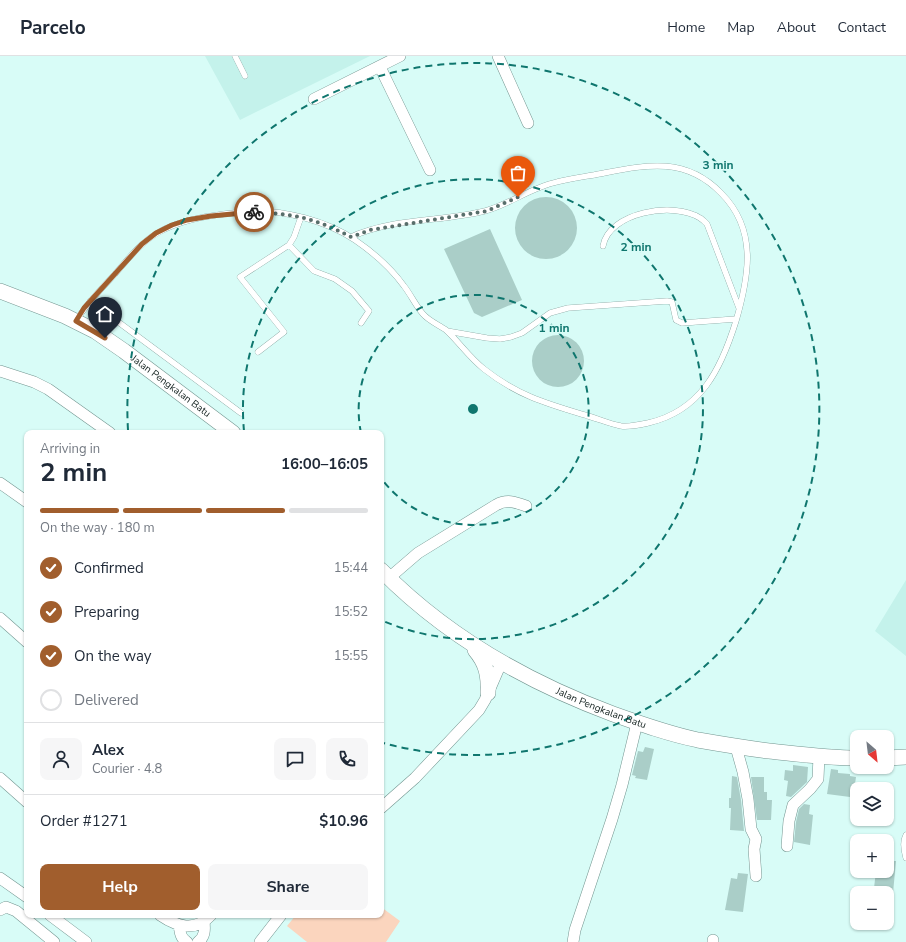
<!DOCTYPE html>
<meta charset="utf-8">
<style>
body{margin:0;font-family:"Nunito Sans",sans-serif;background:#f6f6f7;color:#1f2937;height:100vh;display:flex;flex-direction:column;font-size:15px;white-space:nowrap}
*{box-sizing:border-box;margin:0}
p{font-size:13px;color:#747a83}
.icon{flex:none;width:22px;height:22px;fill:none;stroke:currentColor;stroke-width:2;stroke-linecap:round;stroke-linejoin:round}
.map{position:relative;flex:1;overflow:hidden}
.sheet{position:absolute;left:24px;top:374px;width:360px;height:488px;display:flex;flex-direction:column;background:#fff;border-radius:8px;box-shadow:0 1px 3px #0004}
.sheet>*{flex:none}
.needle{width:26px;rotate:152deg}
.fabs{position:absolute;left:850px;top:674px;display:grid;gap:8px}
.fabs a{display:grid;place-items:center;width:44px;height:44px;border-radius:8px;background:#fff;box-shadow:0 1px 3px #0004;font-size:20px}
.pin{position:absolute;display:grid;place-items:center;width:34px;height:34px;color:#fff;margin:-41px -17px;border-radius:50% 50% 50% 0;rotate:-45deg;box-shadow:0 0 4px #0007}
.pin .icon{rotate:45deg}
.courier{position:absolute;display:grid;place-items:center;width:40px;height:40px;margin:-20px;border:3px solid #a15e2d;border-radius:50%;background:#fff;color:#222;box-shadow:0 1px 5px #0007}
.headline em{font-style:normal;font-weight:700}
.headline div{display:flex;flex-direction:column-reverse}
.headline{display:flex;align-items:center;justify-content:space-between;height:68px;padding:0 16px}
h1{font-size:26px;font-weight:700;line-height:30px}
.bar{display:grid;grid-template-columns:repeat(4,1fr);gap:6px 4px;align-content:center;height:48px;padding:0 16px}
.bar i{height:5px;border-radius:3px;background:#e0e1e3}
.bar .on{background:#a15e2d}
.bar p{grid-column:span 4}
.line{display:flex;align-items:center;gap:10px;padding:0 16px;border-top:1px solid #e0e1e3}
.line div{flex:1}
.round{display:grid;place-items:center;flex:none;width:42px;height:42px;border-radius:8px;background:#f6f6f7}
ol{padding:0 16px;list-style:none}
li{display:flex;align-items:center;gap:12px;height:44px}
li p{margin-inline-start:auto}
li .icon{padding:4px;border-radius:50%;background:#a15e2d;color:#fff;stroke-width:4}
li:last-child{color:#747a83}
li i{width:22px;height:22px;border:2px solid #e0e1e3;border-radius:50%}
.button{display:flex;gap:8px;margin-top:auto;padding:8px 16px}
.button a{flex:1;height:46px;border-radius:8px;background:#a15e2d;color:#fff;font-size:16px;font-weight:700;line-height:46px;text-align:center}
.button a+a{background:#f6f6f7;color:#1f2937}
header{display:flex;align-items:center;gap:24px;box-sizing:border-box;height:56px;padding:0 20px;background:#fff;border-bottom:1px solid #e0e1e3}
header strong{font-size:19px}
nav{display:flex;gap:22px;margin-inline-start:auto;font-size:14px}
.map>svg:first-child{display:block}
.built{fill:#c4f2eb}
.green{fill:#fbd5be}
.building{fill:#aacec8}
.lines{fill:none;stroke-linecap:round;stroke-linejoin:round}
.service-casing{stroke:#739590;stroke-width:6}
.minor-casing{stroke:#739590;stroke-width:12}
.secondary-casing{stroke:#739590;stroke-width:16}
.service{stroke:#fff;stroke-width:5.5}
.minor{stroke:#fff;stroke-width:11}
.secondary{stroke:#fff;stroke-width:15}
.done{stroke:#586e6b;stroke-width:4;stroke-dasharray:0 7.2}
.route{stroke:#a15e2d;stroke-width:5}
.ring{fill:none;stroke:#0f766e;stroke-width:2;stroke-dasharray:7 5}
.labels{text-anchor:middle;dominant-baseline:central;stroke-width:3.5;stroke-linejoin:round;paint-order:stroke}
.street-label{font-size:10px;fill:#13211f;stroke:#d8fcf7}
.centre{fill:#0f766e;stroke:#d8fcf7;stroke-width:2}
.ring-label{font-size:12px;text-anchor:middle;font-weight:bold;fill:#0f766e;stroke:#d8fcf7;stroke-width:3.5;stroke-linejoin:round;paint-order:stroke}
</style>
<header>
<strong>Parcelo</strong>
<nav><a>Home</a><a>Map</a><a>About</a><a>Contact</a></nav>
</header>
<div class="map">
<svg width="906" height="886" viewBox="0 0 906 886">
<rect width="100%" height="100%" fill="#d8fcf7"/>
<path class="built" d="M205,0H370L240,64Z
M906,524V600L875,575Z"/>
<path class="green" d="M381,851L400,865L386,886H307L287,870L296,859H381Z"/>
<path class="building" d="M515 172a31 31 0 1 1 62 0a31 31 0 1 1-62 0Z
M490,173L522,244L482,261L474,257L444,193Z
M532 305a26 26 0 1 1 52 0a26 26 0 1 1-52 0Z
M645,691L654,693L647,724L635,722L636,720L632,719L638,695L643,696Z
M793,709L808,711L807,726L791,741L786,740L788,725L784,724L785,714L793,715Z
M831,713L838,714V717L850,718V720L856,721L855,728L857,729V737H851L850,741L827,738Z
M732,720L737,721L741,744L744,775L730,774L731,752H729V742H731Z
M751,721H764V736H767V744H772L771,764H757Z
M804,748L810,749L809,758L813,759L810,789L794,786L796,766L799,753Z
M887,805H896L893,837H882V833L874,832L876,815H887Z
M738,817L748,818L743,856L725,854L731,822L737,823Z"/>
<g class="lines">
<g class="service-casing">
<path id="service" d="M235,0L245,20
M289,189L314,215L335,223L352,235L369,255L361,267
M603,190C609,156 674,145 700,162C702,163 705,166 707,168L739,252
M90,245L241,357
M76,265C87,247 101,233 115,218C128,203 141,186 159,176C179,165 201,161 224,158C233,157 242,156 251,155C285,154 327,165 355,184C374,197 391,212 404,230C411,239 416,250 423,258C429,265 439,269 446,274C459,286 469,301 484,313C518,340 548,348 588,360C599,363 610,368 621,370C630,371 639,369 648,367C701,355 721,313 736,265C749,220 758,174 721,137C683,98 642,110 594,119C576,122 558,124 541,131C522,138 504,150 485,155C441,166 392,162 351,181
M447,275L487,282L500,283L511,281L522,277L550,257L568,252L667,245L672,246L676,264L682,267L736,263
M258,296L284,276L240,221L289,189L294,181L301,161
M906,779C902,786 904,795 906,802"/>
</g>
<g class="minor-casing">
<path id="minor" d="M498,0L528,67
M380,11L430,114
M314,43L400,0
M0,315L34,326L48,333L110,377
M0,427L27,446
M389,522L418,497L496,449C507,443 515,446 526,450
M0,562L27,586
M736,691L743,716L748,743L751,773L756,783L754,793L756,820
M0,722L27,746
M381,752L415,722L479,654L485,644L501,607
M787,790L789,765L793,749L810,733L818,723L819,700
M0,822L27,841
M0,854L6,851L16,855L54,886
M50,859L86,886
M160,859C176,870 195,877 211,859
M179,869C180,875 180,882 187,886
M198,886C205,881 205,874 204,865
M260,886L281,859
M573,886L575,874L612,763L622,729L637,667
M713,886V884"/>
</g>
<g class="secondary-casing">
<g id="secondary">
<path id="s1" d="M0,235L65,260L95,275L124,295L233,377"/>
<path id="s2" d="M381,514C446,580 527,626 613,658C641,668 669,678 698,684C721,688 745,692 769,695C798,698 828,702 857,702"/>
<path d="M475,594C486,607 489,619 488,637"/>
<path d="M887,702L906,701"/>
</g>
</g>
<use href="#service" class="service"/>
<use href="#minor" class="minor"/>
<use href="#secondary" class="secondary"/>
</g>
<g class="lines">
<path class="done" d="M254,156C276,157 299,159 320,167C331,171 341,176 351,181L370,174L487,155L518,141"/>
<path class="route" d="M105,282L76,265L84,252L142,188L156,177L172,169L187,164L211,160L254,156"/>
</g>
<g class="ring">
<path d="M361 377A115 115 0 1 1 381 422"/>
<path d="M244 375A230 230 0 1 1 381 564"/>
<path d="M128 374A346 346 0 1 1 383 687"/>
</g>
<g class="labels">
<g class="street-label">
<text stroke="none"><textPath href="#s1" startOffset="197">Jalan Pengkalan Batu</textPath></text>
<text stroke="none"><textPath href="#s2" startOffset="262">Jalan Pengkalan Batu</textPath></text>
</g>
</g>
<circle cx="473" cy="353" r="6" class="centre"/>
<g class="ring-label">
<text x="718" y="113">3 min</text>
<text x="636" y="195">2 min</text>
<text x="554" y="276">1 min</text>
</g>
</svg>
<div class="fabs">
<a><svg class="needle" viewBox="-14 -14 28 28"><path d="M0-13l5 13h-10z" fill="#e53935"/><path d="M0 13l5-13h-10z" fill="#747a83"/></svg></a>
<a><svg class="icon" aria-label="layers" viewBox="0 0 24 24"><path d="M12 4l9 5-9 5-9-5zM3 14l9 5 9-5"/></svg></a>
<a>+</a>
<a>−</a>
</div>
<div class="pin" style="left:518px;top:141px;background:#ea580c"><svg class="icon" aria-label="bag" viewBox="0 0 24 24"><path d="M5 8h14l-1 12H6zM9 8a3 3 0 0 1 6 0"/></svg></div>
<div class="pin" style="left:105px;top:282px;background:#1f2937"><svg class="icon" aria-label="home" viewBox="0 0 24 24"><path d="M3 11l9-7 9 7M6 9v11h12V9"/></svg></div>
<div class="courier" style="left:254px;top:156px"><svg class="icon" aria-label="bike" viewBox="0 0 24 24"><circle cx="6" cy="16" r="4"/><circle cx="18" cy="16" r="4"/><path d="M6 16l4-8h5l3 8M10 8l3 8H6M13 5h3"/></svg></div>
<section class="sheet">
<div class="headline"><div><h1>2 min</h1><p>Arriving in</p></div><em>16:00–16:05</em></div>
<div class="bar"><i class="on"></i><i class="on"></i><i class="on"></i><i></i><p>On the way · 180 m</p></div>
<ol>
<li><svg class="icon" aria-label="check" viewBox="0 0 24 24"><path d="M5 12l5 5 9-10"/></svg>Confirmed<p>15:44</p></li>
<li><svg class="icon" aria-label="check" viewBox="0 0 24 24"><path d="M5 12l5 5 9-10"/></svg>Preparing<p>15:52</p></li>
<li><svg class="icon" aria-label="check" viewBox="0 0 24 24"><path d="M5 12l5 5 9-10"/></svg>On the way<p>15:55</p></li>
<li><i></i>Delivered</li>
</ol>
<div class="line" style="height:72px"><a class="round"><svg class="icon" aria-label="person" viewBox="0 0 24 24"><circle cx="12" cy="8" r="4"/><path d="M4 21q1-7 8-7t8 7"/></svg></a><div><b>Alex</b><p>Courier · 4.8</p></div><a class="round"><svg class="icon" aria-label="chat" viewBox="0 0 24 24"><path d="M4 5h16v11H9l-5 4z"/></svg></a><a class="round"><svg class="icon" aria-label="phone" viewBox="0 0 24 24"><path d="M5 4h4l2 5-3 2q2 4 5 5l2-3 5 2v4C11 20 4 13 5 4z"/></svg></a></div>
<div class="line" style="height:52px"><div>Order #1271</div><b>$10.96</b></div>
<div class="button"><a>Help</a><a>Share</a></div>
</section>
</div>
